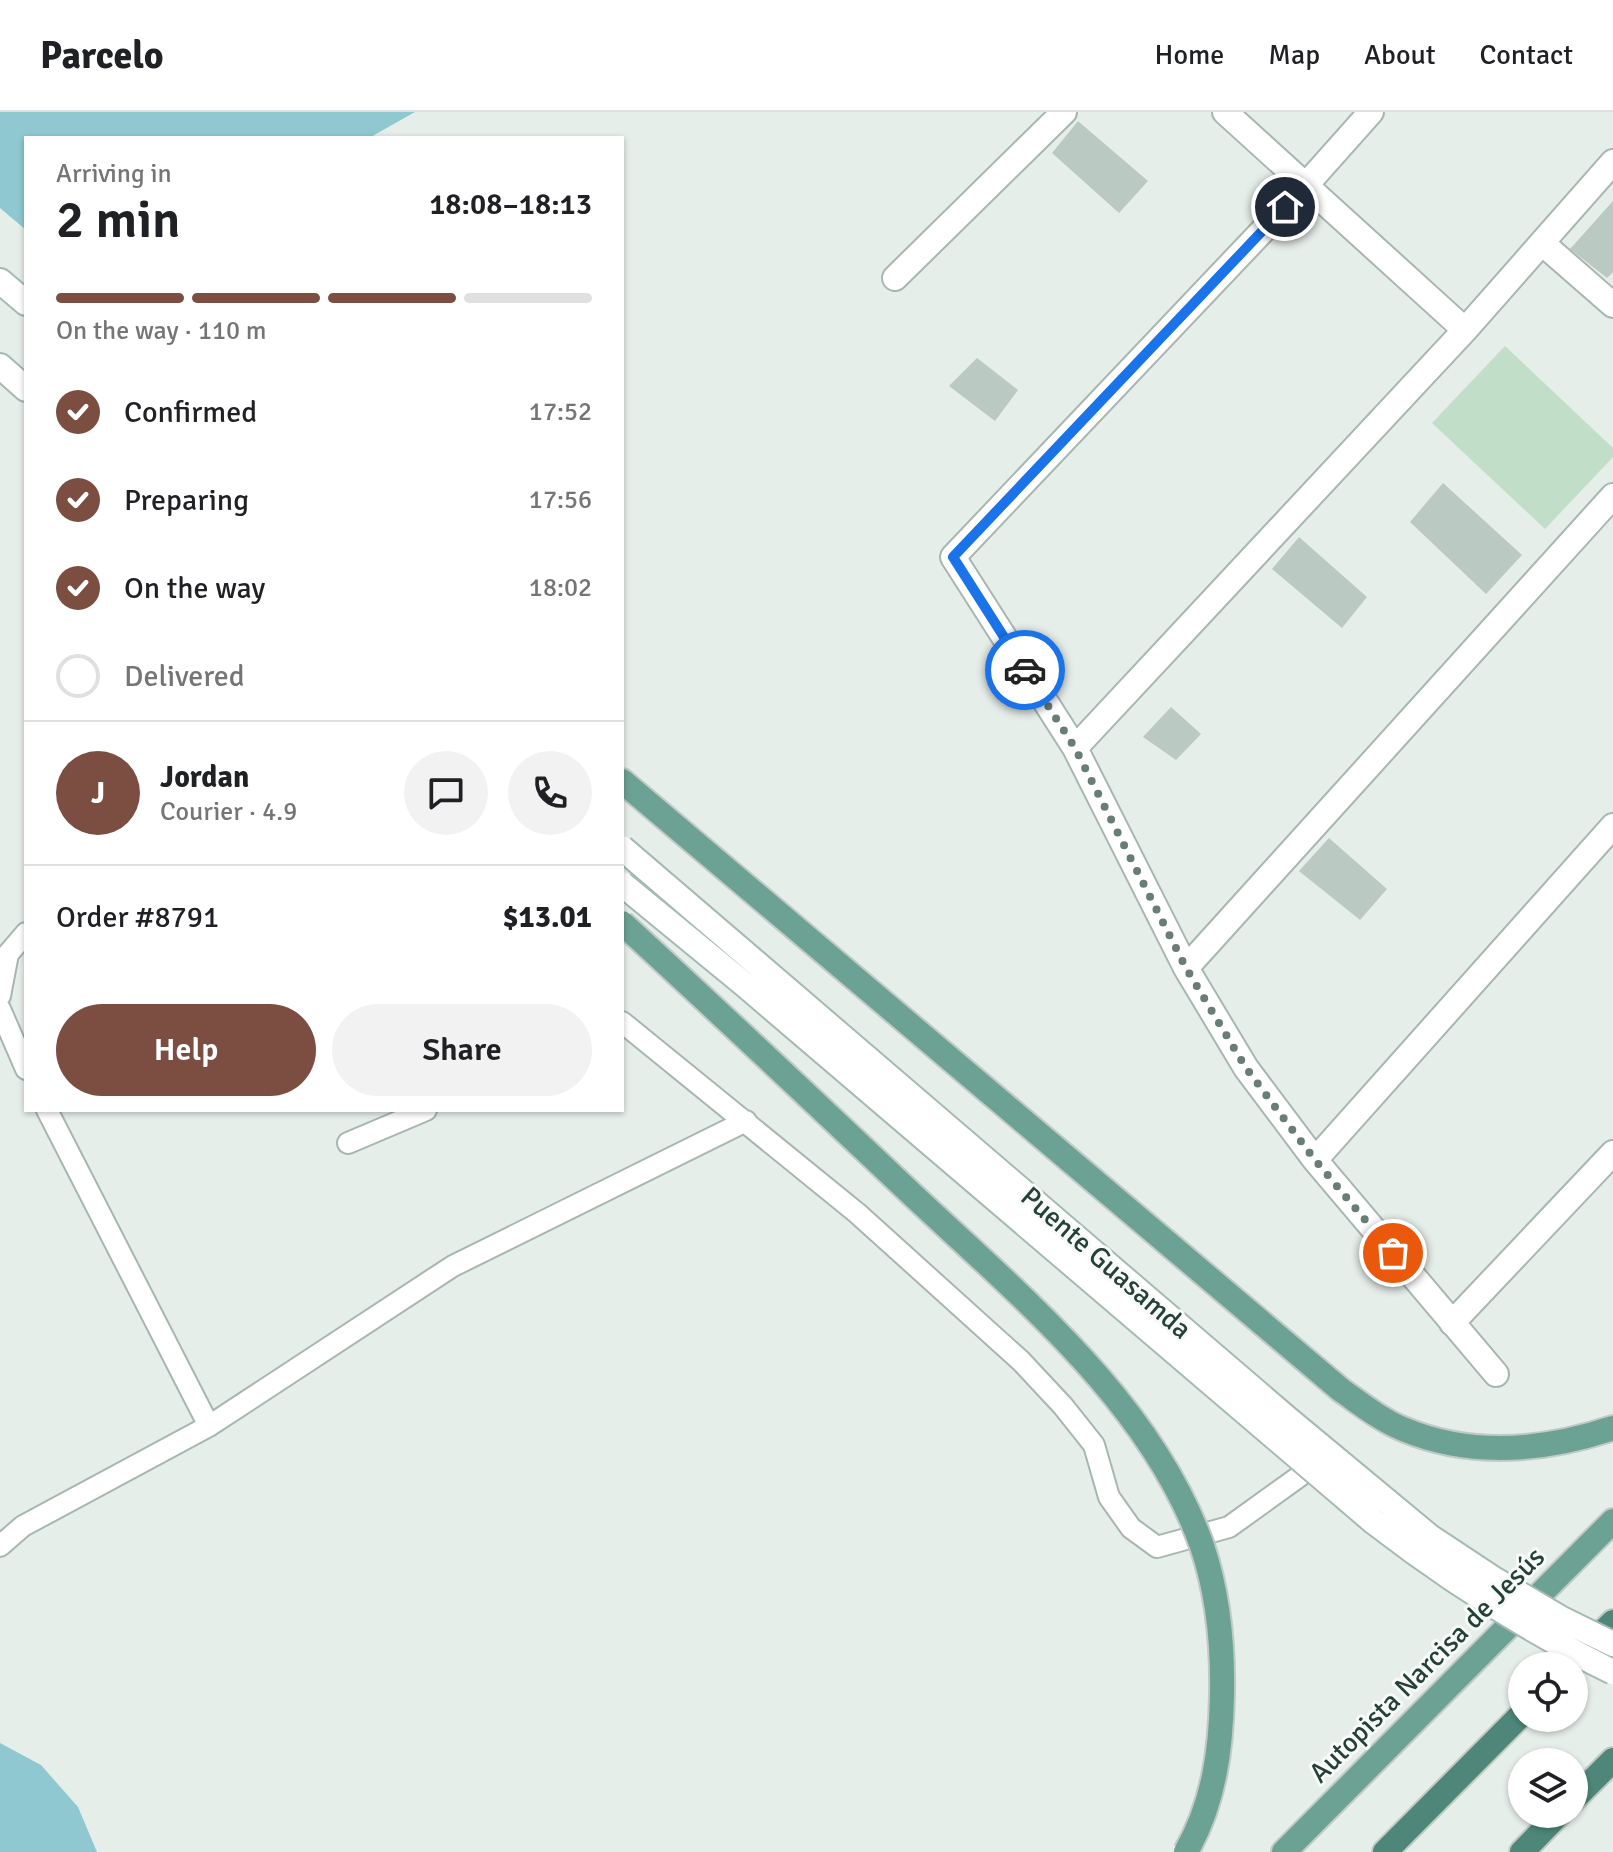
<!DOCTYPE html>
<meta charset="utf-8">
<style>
body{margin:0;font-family:Signika,sans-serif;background:#f2f2f2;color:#202124;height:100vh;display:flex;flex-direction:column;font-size:30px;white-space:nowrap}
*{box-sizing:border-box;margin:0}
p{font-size:26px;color:#757577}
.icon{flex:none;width:44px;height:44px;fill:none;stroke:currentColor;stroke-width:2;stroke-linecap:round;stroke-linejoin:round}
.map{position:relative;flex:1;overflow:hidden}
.panel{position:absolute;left:24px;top:24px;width:600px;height:976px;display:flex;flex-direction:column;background:#fff;border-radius:0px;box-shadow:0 2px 6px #0004}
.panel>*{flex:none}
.controls{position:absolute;left:1508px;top:1540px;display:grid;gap:16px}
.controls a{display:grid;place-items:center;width:80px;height:80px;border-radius:50%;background:#fff;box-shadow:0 2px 6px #0004;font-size:40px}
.pin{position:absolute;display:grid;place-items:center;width:68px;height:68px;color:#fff;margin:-34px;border:4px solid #fff;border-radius:50%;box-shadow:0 2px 8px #0007}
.courier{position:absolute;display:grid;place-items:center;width:80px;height:80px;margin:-40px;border:6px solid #1a73e8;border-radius:50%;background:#fff;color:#222;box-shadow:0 2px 10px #0007}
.overview em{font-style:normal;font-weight:600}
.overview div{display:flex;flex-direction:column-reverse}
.overview{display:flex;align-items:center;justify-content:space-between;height:136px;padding:0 32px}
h1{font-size:52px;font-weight:600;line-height:60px}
.bar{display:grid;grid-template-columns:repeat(4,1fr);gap:12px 8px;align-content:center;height:96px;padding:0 32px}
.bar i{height:10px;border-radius:6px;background:#e0e0e0}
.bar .on{background:#7c4e41}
.bar p{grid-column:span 4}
.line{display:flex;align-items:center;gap:20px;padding:0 32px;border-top:2px solid #e0e0e0}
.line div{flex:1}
.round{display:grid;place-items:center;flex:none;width:84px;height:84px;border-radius:42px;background:#f2f2f2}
ol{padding:0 32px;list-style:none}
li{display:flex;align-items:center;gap:24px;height:88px}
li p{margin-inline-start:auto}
li .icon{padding:8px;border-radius:50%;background:#7c4e41;color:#fff;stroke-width:4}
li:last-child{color:#757577}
li i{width:44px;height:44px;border:4px solid #e0e0e0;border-radius:50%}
.button{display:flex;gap:16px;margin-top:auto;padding:16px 32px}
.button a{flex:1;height:92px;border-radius:48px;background:#7c4e41;color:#fff;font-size:32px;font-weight:600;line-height:92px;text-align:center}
.button a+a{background:#f2f2f2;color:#202124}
header{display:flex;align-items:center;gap:48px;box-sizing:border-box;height:112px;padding:0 40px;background:#fff;border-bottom:2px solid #e0e0e0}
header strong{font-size:38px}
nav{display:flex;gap:44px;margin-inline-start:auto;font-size:28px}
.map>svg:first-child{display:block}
.green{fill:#c0dec8}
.water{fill:#90c8d1}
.pier{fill:#e6eeea}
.building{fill:#bbc9c3}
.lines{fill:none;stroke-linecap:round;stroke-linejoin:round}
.service-casing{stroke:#a8b6b1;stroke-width:24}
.minor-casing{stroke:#a8b6b1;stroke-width:28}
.secondary-casing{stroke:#a4bab2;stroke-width:28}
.primary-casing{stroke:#c2cac7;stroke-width:28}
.trunk-casing{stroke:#c2cac7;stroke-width:28}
.service{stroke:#fff;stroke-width:20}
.minor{stroke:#fff;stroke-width:24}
.secondary{stroke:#fff;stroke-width:24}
.primary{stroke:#6ca293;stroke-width:24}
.trunk{stroke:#4e8779;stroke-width:24}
.secondary-bridge-casing{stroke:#a4bab2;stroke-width:28;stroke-linecap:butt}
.primary-bridge-casing{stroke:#c2cac7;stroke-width:28;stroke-linecap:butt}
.secondary-bridge{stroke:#fff;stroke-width:24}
.primary-bridge{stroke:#6ca293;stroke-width:24}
.done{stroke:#697d76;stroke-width:8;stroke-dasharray:0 14.4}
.route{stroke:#1a73e8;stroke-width:10}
.labels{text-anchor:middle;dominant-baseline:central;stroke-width:6;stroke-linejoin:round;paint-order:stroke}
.street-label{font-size:28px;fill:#254038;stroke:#f7faf8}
</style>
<header>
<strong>Parcelo</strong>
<nav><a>Home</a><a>Map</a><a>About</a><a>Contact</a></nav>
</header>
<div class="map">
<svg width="1613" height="1740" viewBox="0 0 1613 1740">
<rect width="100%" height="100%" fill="#e6eeea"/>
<path class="green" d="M1505,234L1613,336V345L1545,417L1432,311Z"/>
<path class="water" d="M0,0H415L369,26H26V224L0,239Z
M0,1631L41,1653L78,1695L97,1740H0Z"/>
<path class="pier" d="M0,96L26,118V228L0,243Z"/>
<path class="building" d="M1078,9L1148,69L1119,101L1052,41Z
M1613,89V160L1607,166L1570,137Z
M977,246L1018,278L995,309L949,274Z
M1443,371L1522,443L1486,482L1410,410Z
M1299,425L1367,485L1342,516L1272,457Z
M1171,595L1201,622L1176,648L1143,625Z
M1329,726L1387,777L1360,808L1299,759Z"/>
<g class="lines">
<g class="service-casing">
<path id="service" d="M0,884L8,842L26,821
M0,897L26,957
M622,910L857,1101L1021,1249L1063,1294L1094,1333L1109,1385L1131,1416L1157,1435L1229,1415L1311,1356
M47,998L209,1314
M348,1031L426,998
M0,1434L23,1414L209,1314L453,1154L746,1009"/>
</g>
<g class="minor-casing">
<path id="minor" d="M1225,0L1465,218
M1371,0L1306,73L953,445L1075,636L1186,856L1246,956L1315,1048L1496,1262
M1542,131L1613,193
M895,166L1064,0
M1075,636L1465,218L1613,50
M1186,856L1613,384
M1315,1048L1613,714
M1452,1211L1613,1041"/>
</g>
<g class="secondary-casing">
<path id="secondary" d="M0,169L26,191
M0,254L26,277"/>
</g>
<g class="primary-casing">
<path id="primary" d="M622,669L1341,1278C1361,1292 1381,1308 1403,1317C1472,1346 1544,1339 1613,1316
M1284,1740L1613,1409"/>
</g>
<g class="trunk-casing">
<path id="trunk" d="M1569,1554L1613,1510
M1574,1687L1613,1648
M1385,1740L1522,1602
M1522,1740L1559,1702"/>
</g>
<use href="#service" class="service"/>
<use href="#minor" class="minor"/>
<use href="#secondary" class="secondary"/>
<use href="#primary" class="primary"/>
<use href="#trunk" class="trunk"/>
<g class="secondary-bridge-casing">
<path id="secondary-bridge" d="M622,736L1289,1308L1430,1425L1492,1466L1562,1507L1613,1532
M622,772L745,873L1374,1410C1449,1468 1527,1518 1613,1560"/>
</g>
<g class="primary-bridge-casing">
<path id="primary-bridge" d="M622,811C716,897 808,984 900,1071C1010,1176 1150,1286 1202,1434C1218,1481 1223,1534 1222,1583C1221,1638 1214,1691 1186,1740"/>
</g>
<use href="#secondary-bridge" class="secondary-bridge"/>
<use href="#primary-bridge" class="primary-bridge"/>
</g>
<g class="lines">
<path class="done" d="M1025,558L1075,636L1186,856L1246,956L1315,1048L1393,1141"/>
<path class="route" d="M1025,558L953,445L1285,95"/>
</g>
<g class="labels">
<g class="street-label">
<text transform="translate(1106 1151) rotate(41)">Puente Guasamda</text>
<text transform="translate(1427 1553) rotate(-45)">Autopista Narcisa de Jesús</text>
</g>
</g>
</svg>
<div class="controls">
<a><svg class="icon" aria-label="locate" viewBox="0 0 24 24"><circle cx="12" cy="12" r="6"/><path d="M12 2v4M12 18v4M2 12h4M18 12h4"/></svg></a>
<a><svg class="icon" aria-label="layers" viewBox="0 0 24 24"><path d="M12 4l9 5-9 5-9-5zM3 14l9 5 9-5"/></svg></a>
</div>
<div class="pin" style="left:1393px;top:1141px;background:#ea580c"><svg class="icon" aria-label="bag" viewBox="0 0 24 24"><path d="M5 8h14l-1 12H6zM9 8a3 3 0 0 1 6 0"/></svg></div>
<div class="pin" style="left:1285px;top:95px;background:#1f2937"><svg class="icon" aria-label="home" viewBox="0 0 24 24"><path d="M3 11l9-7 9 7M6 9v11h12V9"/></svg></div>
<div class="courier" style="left:1025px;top:558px"><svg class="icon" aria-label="car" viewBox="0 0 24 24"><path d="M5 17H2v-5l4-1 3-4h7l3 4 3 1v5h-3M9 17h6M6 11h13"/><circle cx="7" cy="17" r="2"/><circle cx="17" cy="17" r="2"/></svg></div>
<section class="panel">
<div class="overview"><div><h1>2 min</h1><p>Arriving in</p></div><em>18:08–18:13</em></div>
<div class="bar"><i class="on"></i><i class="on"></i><i class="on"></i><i></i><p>On the way · 110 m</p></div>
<ol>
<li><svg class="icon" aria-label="check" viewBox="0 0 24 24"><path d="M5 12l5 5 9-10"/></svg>Confirmed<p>17:52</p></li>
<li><svg class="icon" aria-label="check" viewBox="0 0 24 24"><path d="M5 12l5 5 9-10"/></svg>Preparing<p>17:56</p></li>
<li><svg class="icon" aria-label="check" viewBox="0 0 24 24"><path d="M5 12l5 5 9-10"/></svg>On the way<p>18:02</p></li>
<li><i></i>Delivered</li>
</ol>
<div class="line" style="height:144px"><b class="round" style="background:#7c4e41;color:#fff">J</b><div><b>Jordan</b><p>Courier · 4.9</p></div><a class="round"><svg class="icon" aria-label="chat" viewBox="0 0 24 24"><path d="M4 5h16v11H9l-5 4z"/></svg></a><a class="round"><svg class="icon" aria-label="phone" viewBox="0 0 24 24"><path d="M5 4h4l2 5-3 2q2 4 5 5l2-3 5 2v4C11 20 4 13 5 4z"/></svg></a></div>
<div class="line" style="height:104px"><div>Order #8791</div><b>$13.01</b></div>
<div class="button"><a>Help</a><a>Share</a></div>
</section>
</div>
